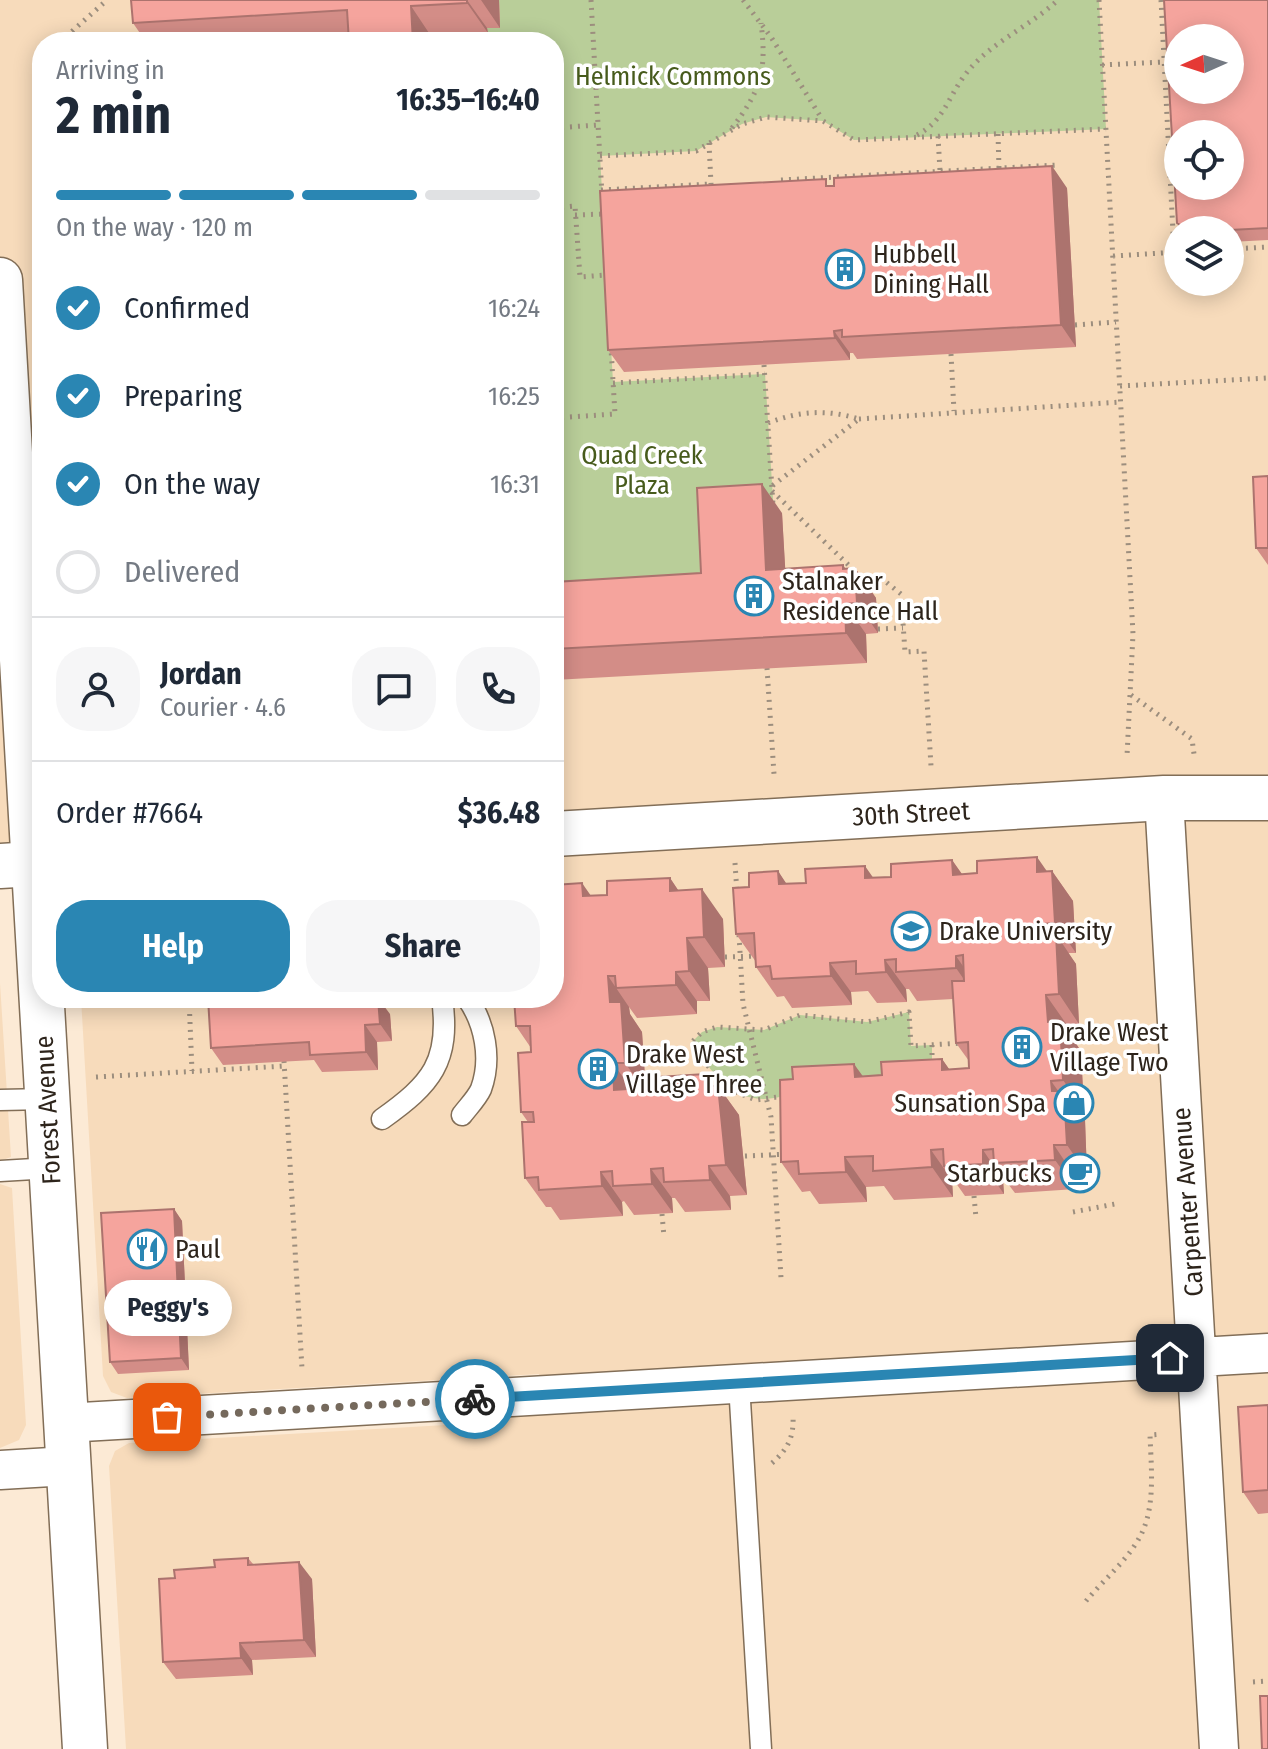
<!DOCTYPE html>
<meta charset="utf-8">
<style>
body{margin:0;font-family:"Fira Sans Condensed",sans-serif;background:#f6f6f7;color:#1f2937;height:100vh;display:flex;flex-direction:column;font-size:30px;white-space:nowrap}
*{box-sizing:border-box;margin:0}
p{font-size:26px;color:#747a83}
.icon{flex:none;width:44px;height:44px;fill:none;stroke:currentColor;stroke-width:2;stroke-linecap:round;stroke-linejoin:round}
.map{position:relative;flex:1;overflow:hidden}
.panel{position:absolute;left:32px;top:32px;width:532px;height:976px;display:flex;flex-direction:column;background:#fff;border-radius:32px;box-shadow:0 4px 20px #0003}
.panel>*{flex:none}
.needle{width:52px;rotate:267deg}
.tools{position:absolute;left:1164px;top:24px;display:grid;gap:16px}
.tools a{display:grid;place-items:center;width:80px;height:80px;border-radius:50%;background:#fff;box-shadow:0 4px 20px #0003;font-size:40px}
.pin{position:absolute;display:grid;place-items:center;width:68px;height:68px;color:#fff;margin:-34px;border-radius:16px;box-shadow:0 4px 12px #0006}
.courier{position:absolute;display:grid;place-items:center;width:80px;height:80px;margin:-40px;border:6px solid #2a86b3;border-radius:50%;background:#fff;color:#222;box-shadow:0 2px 10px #0007}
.bubble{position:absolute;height:56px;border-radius:28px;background:#fff;box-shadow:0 4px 20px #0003;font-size:26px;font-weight:700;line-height:56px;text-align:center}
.summary em{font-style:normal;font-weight:700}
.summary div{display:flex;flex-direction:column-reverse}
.summary{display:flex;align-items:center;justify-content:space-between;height:136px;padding:0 24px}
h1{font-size:52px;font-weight:700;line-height:60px}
.bar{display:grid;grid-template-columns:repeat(4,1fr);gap:12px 8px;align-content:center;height:96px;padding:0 24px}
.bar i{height:10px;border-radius:6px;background:#e0e1e3}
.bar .selected{background:#2a86b3}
.bar p{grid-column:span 4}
.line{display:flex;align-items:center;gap:20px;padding:0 24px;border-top:2px solid #e0e1e3}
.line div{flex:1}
.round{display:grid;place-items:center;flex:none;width:84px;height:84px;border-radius:32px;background:#f6f6f7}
ol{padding:0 24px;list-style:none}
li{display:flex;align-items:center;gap:24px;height:88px}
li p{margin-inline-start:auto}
li .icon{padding:8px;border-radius:50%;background:#2a86b3;color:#fff;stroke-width:4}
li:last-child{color:#747a83}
li i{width:44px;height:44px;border:4px solid #e0e1e3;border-radius:50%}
.primary-button{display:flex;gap:16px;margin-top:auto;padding:16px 24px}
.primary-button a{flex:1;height:92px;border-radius:32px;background:#2a86b3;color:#fff;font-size:32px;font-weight:700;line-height:92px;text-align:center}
.primary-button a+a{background:#f6f6f7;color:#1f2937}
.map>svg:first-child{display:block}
.built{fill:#f7dbbb;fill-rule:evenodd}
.green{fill:#b9ce99}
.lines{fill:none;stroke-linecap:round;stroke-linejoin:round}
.stream{stroke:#72adf4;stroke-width:11}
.service-casing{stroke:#826e57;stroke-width:23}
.minor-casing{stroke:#826e57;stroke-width:41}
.tertiary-casing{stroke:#826e57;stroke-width:47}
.secondary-casing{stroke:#826e57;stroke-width:47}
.path{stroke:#9c8e7e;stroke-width:5;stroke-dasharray:2 6;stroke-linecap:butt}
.service{stroke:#fff;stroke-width:20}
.minor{stroke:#fff;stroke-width:38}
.tertiary{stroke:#fff;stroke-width:44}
.secondary{stroke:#fff;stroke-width:44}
.wall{fill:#d38d87}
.shaded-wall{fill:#ac736e}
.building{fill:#f5a49d;stroke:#ac736e;stroke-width:2;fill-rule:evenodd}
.done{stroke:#75695c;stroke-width:8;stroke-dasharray:0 14.4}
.route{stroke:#2a86b3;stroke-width:10}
.labels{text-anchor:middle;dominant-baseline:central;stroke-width:7;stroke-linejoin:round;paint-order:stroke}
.park-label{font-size:26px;fill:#475b1c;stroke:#fff}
.poi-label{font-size:26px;fill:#2d241b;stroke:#fff;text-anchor:start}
.street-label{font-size:26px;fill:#2d241b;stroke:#fff}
</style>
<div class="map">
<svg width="1268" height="1749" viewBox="0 0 1268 1749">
<rect width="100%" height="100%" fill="#fcead5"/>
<path class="built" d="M0,0H1268V1749H126L109,1466L115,1451L129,1443L463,1424L462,1395L541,1390L539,1374L127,1398L111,1392L103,1376L81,998H554V42H42V861L0,863ZM1178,38H1230V90H1178ZM1178,134H1230V186H1178ZM1178,230H1230V282H1178Z
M0,983L11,1157L0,1161Z
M0,1184L12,1188L26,1425L19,1440L0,1448Z"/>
<path class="green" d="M499,0H1099L1106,129L854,140L823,121L766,117L742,124L696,151L600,156L613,382L765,374L774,514L722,603L554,613V42H432L431,36L487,33V28H500Z
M909,1012L911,1046L932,1045V1064L916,1080L789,1094C765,1103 746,1099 723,1087C714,1070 699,1059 692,1042L702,1032L717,1027L764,1030L800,1015L867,1022Z"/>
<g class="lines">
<path class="stream" d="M554,506L558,520"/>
<g class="service-casing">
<path id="service" d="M0,1100L47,1099
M462,1115C468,1107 477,1098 481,1089C492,1059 485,1023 467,998
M382,1119C431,1084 451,1062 442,998
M0,1171L51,1168
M739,1384L761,1749"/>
</g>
<g class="minor-casing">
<path id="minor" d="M1164,798L1219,1749
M65,1423L1268,1353
M0,1470L68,1466"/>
</g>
<g class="tertiary-casing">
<path id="tertiary" d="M0,866L33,864"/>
</g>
<g class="secondary-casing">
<path id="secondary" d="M0,280L85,1749
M554,834L1164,798H1268"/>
</g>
<path class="path" d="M591,0L602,195
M743,0L771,37L822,119
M1099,0L1133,634L1127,756
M1161,0L1174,252
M60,42L107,0
M35,65L42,59
M1102,65L1164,62
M554,128L598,125
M732,128C761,90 767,71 761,23
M998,134L999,168
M917,135C942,122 947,101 962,79C986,44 1028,28 1058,0
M938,136L940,171
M709,143L711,184
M600,156L696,151L742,124L766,117L823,121L854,140L1106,129
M781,180L1057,165
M601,190L711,184V189
M554,208L575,206L580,277L606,275
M575,215L603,214
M1230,249L1268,247
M1113,256L1178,252
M1075,325L1116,322
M951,354L954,411
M764,365L773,505
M613,383L765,374
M1120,386L1268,378
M554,418L615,414L611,348
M859,419L1121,402
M768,423C799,411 827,409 859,419L772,486
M772,491L863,579L881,578L901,594L905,652L924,651L931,766
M878,629L903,628
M767,668L774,774
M1131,695L1192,739L1194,754
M735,863L737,893
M739,935L743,1004L771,1117L781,1278
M725,957L756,956
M189,998L192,1071
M189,1003L212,1001
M932,1045V1064
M284,1061L302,1369
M96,1077L285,1066
M784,1096L756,1100L723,1087C714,1070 699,1059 692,1042L702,1032L717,1027L764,1030L800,1015L867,1022L909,1012L911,1046L963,1043
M745,1156L788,1154
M974,1196L976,1218
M1073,1212L1115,1204
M662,1214L664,1237
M772,1463C788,1449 794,1437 793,1416
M1086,1601C1105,1578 1133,1556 1144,1528C1155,1500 1151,1465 1150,1435L1162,1434
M1253,1682L1268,1681"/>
<use href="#service" class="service"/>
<use href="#minor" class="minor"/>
<use href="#tertiary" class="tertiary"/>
<use href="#secondary" class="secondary"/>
</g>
<path class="wall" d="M131,0H499L500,28H487L488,33L330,42H146L133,23Z
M1268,0V240L1230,242V230H1181L1177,223Z
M831,186L1067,188L1076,347L857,359L853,353H850V360L624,372L608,350Z
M1268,476V565L1256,548Z
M782,513L785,568H855L876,598L878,633L866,634L867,663L554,680V582L701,573Z
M952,860L962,874L1052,871L1073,901L1076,953H1068L1076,964L1079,1024L1067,1025L1068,1032L1081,1051L1084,1110H1077L1085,1120L1087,1174L1074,1175L1076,1189L1015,1193L1005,1180H1003L1004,1194L965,1196L953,1179L952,1180L953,1197L894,1200L884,1186L866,1187L867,1202L819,1204L810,1191L802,1192L781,1162L863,1076L882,1075L942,1059L949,1069L969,1068V1061L956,1043L953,999L917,1001L909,989H906L907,1002L877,1003L868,991L851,992L852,1005L792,1008L784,996L777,997L756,967V962L736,934L749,887L778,871L786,884L891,877Z
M670,878L678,890L723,919L725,967L708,968L710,1001H697V1014L637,1018L629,1007L630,1014L642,1032L645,1078L705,1074L713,1086H718L739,1115L747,1195L730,1196L731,1210L685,1212L675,1198H672L673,1213L634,1215L624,1201L622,1202L623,1216L560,1220L551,1207H546L525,1178L528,1122L521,1112L531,1048L516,1026L591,896L607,895Z
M390,1014L392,1041L377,1042L378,1070L322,1072L314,1060L223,1065L211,1048Z
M174,1209L182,1221L189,1370L118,1374L110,1362Z
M1268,1405V1513L1258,1514L1243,1492Z
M248,1558L253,1564L312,1579L316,1657L252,1660L253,1675L176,1679L163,1662L175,1578Z"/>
<path class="shaded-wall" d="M467,0L487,28L488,33L467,3Z
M481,0H499L500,28Z
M411,6L431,36L432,42H413Z
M1052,166L1067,188L1076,347L1061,325Z
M834,331L850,353V360L835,338Z
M762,484L782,513L787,599L766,570Z
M843,565L856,584L855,568L876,598L878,633L857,603L843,569Z
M845,604L866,634L867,663L846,633Z
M1037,857L1053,880L1052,871L1073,901L1076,953L1055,923L1037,872Z
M952,860L973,890L953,875Z
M865,866L886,896L865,878Z
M778,871L798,901L779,884Z
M670,878L690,908L670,891Z
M582,883L603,913L583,896Z
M702,889L723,919L725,967L704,937Z
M1043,924L1056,943V934L1076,964L1079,1024L1059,994L1043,935Z
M687,938L708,968L710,1001L689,971Z
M956,956L976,985L977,998L956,968Z
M885,960L906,989L907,1002L886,972Z
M830,963L851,992L852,1005L831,976Z
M676,972L697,1001V1014L676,985Z
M608,976L629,1007L630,1014L642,1032L646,1092L625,1063L610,1002Z
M1046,995L1067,1025L1068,1032L1081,1051L1084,1110L1063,1080L1048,1022Z
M378,998L390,1014L392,1041L380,1024Z
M365,1025L377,1042L378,1070L366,1052Z
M942,1059L963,1089L942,1070Z
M613,1063L634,1093L614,1090Z
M854,1064L875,1093L855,1077Z
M705,1074L719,1095L718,1086L739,1115L747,1195L726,1165L705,1086Z
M1051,1081L1064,1099V1091L1085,1120L1087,1174L1067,1145L1052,1091Z
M1054,1145L1074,1175L1076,1189L1055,1160Z
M931,1150L952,1180L953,1197L932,1167Z
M983,1150L1003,1180L1004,1194L983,1164Z
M845,1157L866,1187L867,1202L846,1172Z
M709,1166L730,1196L731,1210L710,1180Z
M651,1169L672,1198L673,1213L652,1184Z
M601,1172L622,1202L623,1216L602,1186Z
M174,1209L182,1221L189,1370L181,1358Z
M299,1562L312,1579L316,1657L304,1640Z
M240,1643L252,1660L253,1675L241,1658Z"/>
<path class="building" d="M131,0H467V3L411,6L413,42H349L347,10L133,23Z
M1164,0H1268V228L1230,230H1188L1177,223ZM1178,38H1230V90H1178ZM1178,134H1230V186H1178Z
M1052,166L1061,325L842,337V330L834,331L835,338L608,350L600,191L826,179V186H834V178Z
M1268,476V548H1256L1253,477Z
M762,484L766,570L843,565V569L855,568L857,603L845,604L846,633L554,649V582L701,573L697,488Z
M1037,857V872L1052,871L1055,923L1043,924V935L1056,934L1059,994L1046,995L1048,1022L1060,1021L1063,1080L1051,1081L1052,1091H1064L1067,1145H1054L1055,1160L994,1163L993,1149L983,1150V1164L944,1166L943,1149L931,1150L932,1167L873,1171V1156L845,1157L846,1172L799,1174L798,1161L781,1162L780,1080L793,1079L792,1067L854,1064L855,1077L882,1075L881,1062L942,1059V1070L969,1068L968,1042L956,1043L952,981H964L963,955L956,956V968L896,972V959L885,960L886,972L856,974V961L830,963L831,976L772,979L770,966L756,967L754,933L736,934L733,888L749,887V873L778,871L779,884L806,883L805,869L865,866V878L891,877V864L952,860L953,875L977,873V861Z
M670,878V891L702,889L704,937L687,938L689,971L676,972V985L616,988L615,976H608L610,1002H621L625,1063H613L614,1090L643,1088L642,1078L705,1074V1086H718L726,1165L709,1166L710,1180L664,1182L663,1168L651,1169L652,1184L613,1186L612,1171L601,1172L602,1186L539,1190L538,1177L525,1178L522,1122H534L533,1112H521L518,1053L531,1052L530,1026H516L514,998H554V885L582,883L583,896L607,895V881Z
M208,998H378L380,1024L365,1025L366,1052L310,1055L309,1042L211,1048Z
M174,1209L181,1358L110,1362L101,1213Z
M1268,1405V1490L1243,1492L1238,1407Z
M248,1558V1565L299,1562L304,1640L240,1643L241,1658L163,1662L159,1579L175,1578L174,1570L215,1567L214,1560Z
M1260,1696H1268V1749H1262Z"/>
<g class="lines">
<path class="done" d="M167,1417L475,1399"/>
<path class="route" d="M475,1399L1170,1358"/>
</g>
<defs>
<g id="building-ring" transform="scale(2)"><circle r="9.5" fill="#fff" stroke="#2a86b3" stroke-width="1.5"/><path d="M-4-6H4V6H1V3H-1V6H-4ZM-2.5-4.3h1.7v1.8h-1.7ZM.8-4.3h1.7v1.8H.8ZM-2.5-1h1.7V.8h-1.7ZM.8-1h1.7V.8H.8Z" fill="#2a86b3"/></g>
<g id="university-ring" transform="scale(2)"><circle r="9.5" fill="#fff" stroke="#2a86b3" stroke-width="1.5"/><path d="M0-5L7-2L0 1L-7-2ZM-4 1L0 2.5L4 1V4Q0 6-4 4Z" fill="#2a86b3"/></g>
<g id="shop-ring" transform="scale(2)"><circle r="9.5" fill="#fff" stroke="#2a86b3" stroke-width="1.5"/><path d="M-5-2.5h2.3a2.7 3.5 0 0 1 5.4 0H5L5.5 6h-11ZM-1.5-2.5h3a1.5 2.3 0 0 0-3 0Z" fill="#2a86b3"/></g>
<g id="cafe-ring" transform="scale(2)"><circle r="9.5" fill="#fff" stroke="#2a86b3" stroke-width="1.5"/><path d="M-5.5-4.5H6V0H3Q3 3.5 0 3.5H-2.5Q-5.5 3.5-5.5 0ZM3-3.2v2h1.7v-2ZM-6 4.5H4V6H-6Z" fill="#2a86b3"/></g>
<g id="restaurant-ring" transform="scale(2)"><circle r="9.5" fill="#fff" stroke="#2a86b3" stroke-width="1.5"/><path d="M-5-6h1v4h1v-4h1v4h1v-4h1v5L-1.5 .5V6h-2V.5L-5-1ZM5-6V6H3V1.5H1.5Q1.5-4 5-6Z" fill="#2a86b3"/></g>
</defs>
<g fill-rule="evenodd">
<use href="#building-ring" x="845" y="269"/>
<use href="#building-ring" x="754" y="596"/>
<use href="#university-ring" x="911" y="931"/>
<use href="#building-ring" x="1022" y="1047"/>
<use href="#building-ring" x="598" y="1069"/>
<use href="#shop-ring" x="1074" y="1103"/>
<use href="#cafe-ring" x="1080" y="1173"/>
<use href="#restaurant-ring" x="147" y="1249"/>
</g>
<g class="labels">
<g class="park-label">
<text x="673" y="76">Helmick Commons</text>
<text x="642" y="455">Quad Creek<tspan x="642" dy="30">Plaza</tspan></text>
</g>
<g class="poi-label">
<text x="873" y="254">Hubbell<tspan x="873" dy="30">Dining Hall</tspan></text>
<text x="782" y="581">Stalnaker<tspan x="782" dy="30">Residence Hall</tspan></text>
<text x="939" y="931">Drake University</text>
<text x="1050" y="1032">Drake West<tspan x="1050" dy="30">Village Two</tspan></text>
<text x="626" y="1054">Drake West<tspan x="626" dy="30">Village Three</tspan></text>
<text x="1046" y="1103" text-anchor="end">Sunsation Spa</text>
<text x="1052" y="1173" text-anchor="end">Starbucks</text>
<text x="175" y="1249">Paul</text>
</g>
<g class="street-label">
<text transform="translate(911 814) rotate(-3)">30th Street</text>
<text transform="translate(48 1110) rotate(-93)">Forest Avenue</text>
<text transform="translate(1188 1202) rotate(-94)">Carpenter Avenue</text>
</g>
</g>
</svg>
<div class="tools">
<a><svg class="needle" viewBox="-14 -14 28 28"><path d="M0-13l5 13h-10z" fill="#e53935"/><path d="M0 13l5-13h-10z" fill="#747a83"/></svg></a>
<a><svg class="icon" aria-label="locate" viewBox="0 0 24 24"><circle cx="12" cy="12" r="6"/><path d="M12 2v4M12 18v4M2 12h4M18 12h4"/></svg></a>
<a><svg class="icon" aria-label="layers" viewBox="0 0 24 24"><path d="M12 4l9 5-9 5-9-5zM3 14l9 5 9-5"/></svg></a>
</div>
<div class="pin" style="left:167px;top:1417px;background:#ea580c"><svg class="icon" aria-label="bag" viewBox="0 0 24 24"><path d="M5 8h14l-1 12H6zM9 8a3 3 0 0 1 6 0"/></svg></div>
<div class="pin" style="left:1170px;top:1358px;background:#1f2937"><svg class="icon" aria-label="home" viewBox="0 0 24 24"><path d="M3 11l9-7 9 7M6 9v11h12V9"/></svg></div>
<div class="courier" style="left:475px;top:1399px"><svg class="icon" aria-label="bike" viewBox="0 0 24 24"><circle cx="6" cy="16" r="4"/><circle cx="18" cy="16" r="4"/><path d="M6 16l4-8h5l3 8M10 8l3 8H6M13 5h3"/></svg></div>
<div class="bubble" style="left:104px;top:1280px;width:128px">Peggy's</div>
<section class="panel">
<div class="summary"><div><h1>2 min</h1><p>Arriving in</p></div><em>16:35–16:40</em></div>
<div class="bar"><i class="selected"></i><i class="selected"></i><i class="selected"></i><i></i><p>On the way · 120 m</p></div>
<ol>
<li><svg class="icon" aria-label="check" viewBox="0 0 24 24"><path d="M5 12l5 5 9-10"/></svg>Confirmed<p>16:24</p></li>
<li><svg class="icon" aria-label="check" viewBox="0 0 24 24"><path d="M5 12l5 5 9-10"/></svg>Preparing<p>16:25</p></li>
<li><svg class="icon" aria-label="check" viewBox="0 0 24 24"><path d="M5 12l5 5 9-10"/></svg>On the way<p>16:31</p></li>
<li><i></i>Delivered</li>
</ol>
<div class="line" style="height:144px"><a class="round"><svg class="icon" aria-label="person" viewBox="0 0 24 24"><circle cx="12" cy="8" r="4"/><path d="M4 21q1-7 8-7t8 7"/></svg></a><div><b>Jordan</b><p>Courier · 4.6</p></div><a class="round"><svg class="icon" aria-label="chat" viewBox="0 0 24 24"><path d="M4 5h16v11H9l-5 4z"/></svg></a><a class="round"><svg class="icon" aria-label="phone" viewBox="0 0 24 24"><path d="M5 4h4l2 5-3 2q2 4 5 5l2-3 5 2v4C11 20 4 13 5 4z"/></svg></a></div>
<div class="line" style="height:104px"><div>Order #7664</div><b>$36.48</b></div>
<div class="primary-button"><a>Help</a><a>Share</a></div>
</section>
</div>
